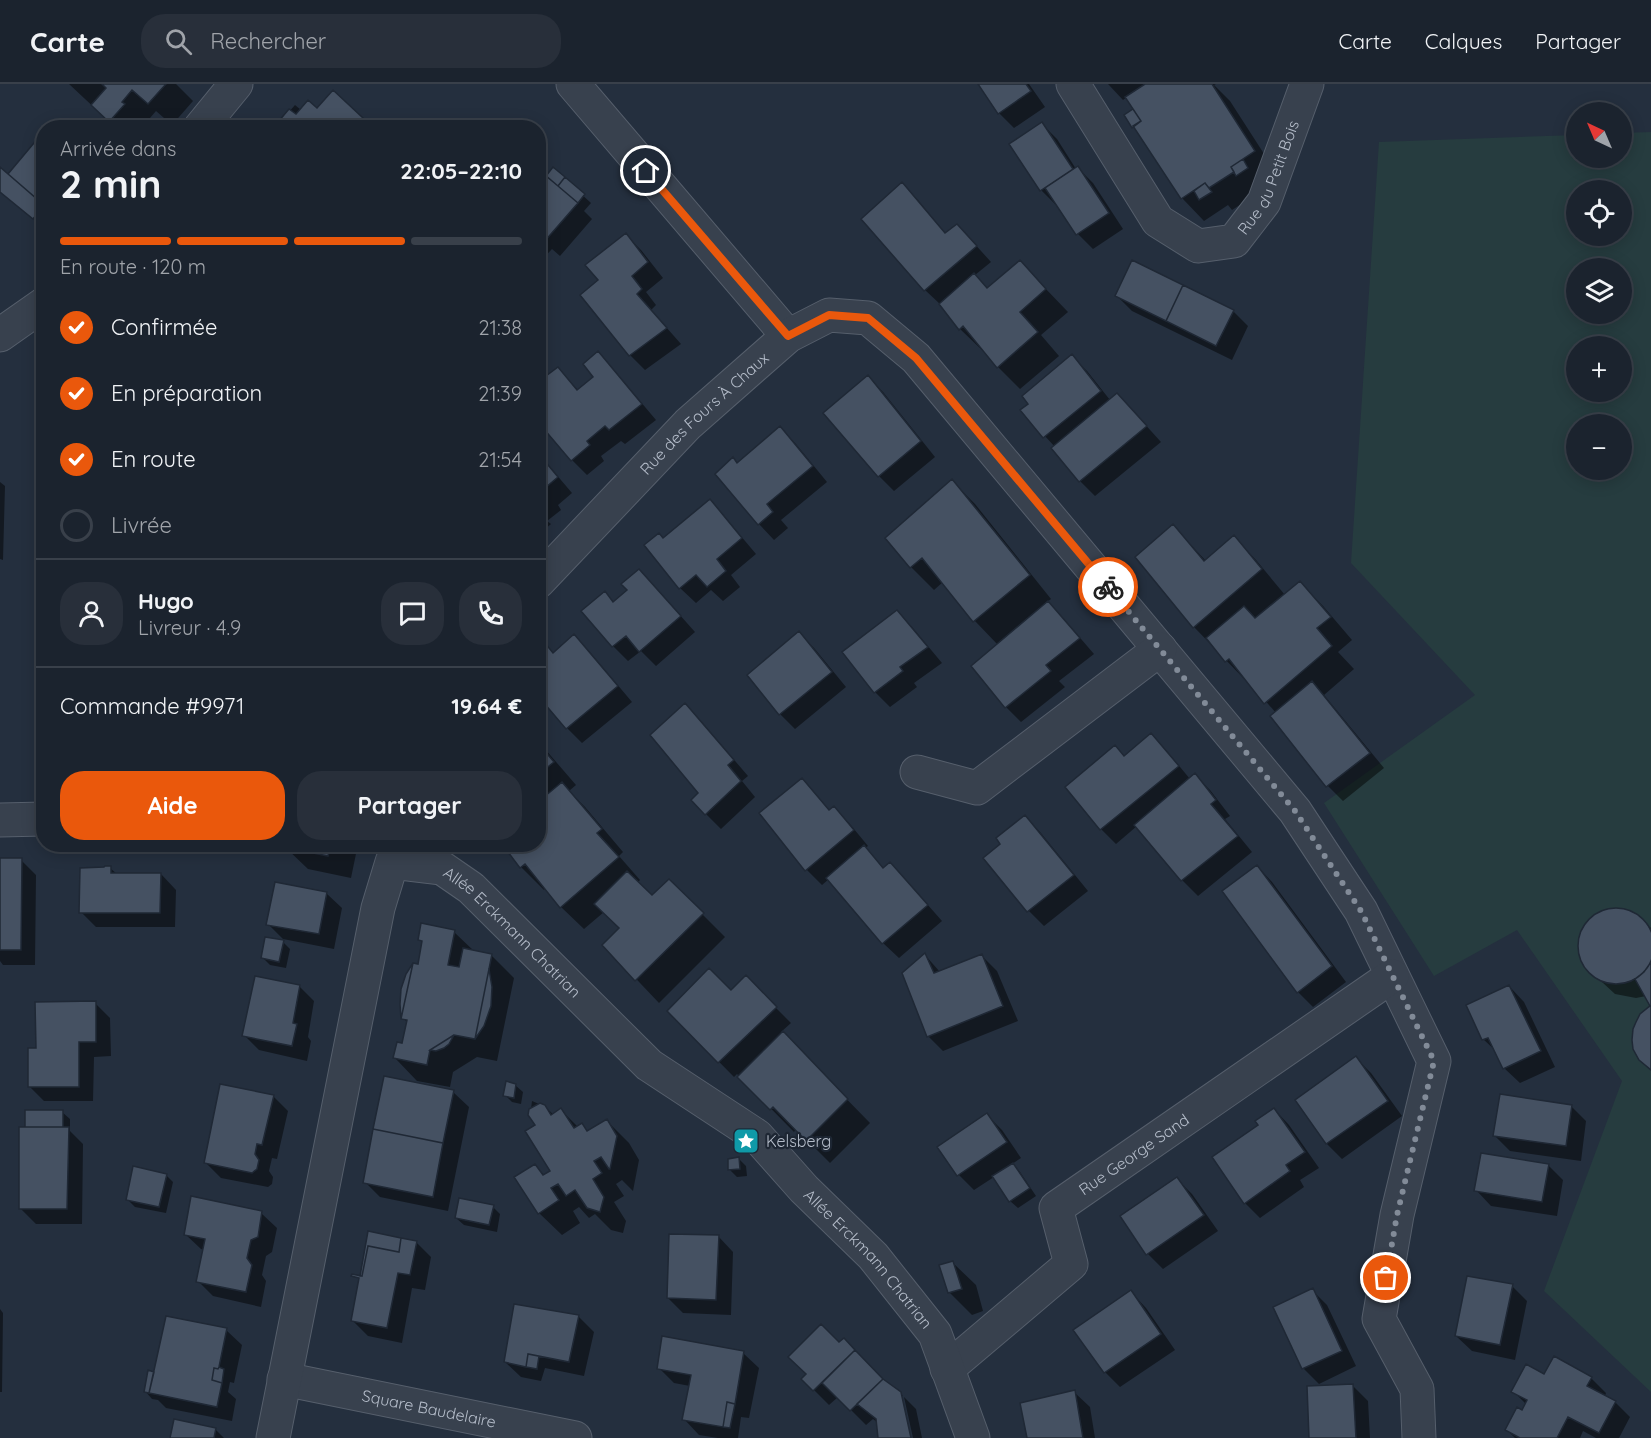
<!DOCTYPE html>
<html lang="fr">
<meta charset="utf-8">
<style>
body{margin:0;font-family:Quicksand,sans-serif;background:#282f3a;color:#f1f3f6;height:100vh;display:flex;flex-direction:column;font-size:22px;white-space:nowrap}
*{box-sizing:border-box;margin:0}
p{font-size:20px;color:#a0a4aa}
.icon{flex:none;width:33px;height:33px;fill:none;stroke:currentColor;stroke-width:2;stroke-linecap:round;stroke-linejoin:round}
.map{position:relative;flex:1;overflow:hidden}
.sheet{position:absolute;left:36px;top:36px;width:510px;height:732px;display:flex;flex-direction:column;background:#1b232e;border-radius:24px;box-shadow:0 3px 15px #0003,0 0 0 2px #39404a}
.sheet>*{flex:none}
.needle{width:39px;rotate:316deg}
.controls{position:absolute;left:1566px;top:18px;display:grid;gap:12px}
.controls a{display:grid;place-items:center;width:66px;height:66px;border-radius:50%;background:#1b232e;box-shadow:0 3px 15px #0003,0 0 0 2px #39404a;font-size:30px}
.pin{position:absolute;display:grid;place-items:center;width:51px;height:51px;color:#fff;margin:-26px;border:3px solid #fff;border-radius:50%;box-shadow:0 2px 6px #0007}
.courier{position:absolute;display:grid;place-items:center;width:60px;height:60px;margin:-30px;border:4px solid #ea580c;border-radius:50%;background:#fff;color:#222;box-shadow:0 2px 8px #0007}
.headline em{font-style:normal;font-weight:800}
.headline div{display:flex;flex-direction:column-reverse}
.headline{display:flex;align-items:center;justify-content:space-between;height:102px;padding:0 24px}
h1{font-size:39px;font-weight:800;line-height:45px}
.bar{display:grid;grid-template-columns:repeat(4,1fr);gap:9px 6px;align-content:center;height:72px;padding:0 24px}
.bar i{height:8px;border-radius:4px;background:#39404a}
.bar .current{background:#ea580c}
.bar p{grid-column:span 4}
.line{display:flex;align-items:center;gap:15px;padding:0 24px;border-top:2px solid #39404a}
.line div{flex:1}
.round{display:grid;place-items:center;flex:none;width:63px;height:63px;border-radius:24px;background:#282f3a}
ol{padding:0 24px;list-style:none}
li{display:flex;align-items:center;gap:18px;height:66px}
li p{margin-inline-start:auto}
li .icon{padding:6px;border-radius:50%;background:#ea580c;color:#fff;stroke-width:4}
li:last-child{color:#a0a4aa}
li i{width:33px;height:33px;border:3px solid #39404a;border-radius:50%}
.button{display:flex;gap:12px;margin-top:auto;padding:12px 24px}
.button a{flex:1;height:69px;border-radius:24px;background:#ea580c;color:#fff;font-size:24px;font-weight:800;line-height:69px;text-align:center}
.button a+a{background:#282f3a;color:#f1f3f6}
header{display:flex;align-items:center;gap:36px;box-sizing:border-box;height:84px;padding:0 30px;background:#1b232e;border-bottom:2px solid #39404a}
header strong{font-size:28px}
nav{display:flex;gap:33px;margin-inline-start:auto;font-size:21px}
.search{width:420px;height:54px;background:#282f3a;display:flex;align-items:center;gap:15px;box-sizing:border-box;padding:0 21px;border-radius:24px;color:#a0a4aa;font-size:22px}
.map>svg:first-child{display:block}
.green{fill:#263c3f;fill-rule:evenodd}
.shadow{fill:#0007}
.building{fill:#455162;stroke:#1f2835;stroke-width:1.5}
.lines{fill:none;stroke-linecap:round;stroke-linejoin:round}
.minor-casing{stroke:#565f6c;stroke-width:35}
.minor{stroke:#38414e;stroke-width:33}
.done{stroke:#828b98;stroke-width:6;stroke-dasharray:0 10.8}
.route{stroke:#ea580c;stroke-width:8}
.labels{text-anchor:middle;dominant-baseline:central;stroke-width:4.5;stroke-linejoin:round;paint-order:stroke}
.street-label{font-size:16px;fill:#b4bcc9;stroke:#1d2633}
.poi-label{font-size:16px;fill:#b4bcc9;stroke:#1d2633;text-anchor:start}
</style>
<header>
<strong>Carte</strong>
<div class="search"><svg class="icon" aria-label="search" viewBox="0 0 24 24"><circle cx="10" cy="10" r="6"/><path d="M15 15l6 6"/></svg>Rechercher</div>
<nav><a>Carte</a><a>Calques</a><a>Partager</a></nav>
</header>
<div class="map">
<svg width="1651" height="1354" viewBox="0 0 1651 1354">
<rect width="100%" height="100%" fill="#242f3e"/>
<path class="green" d="M1651,48V1308L1544,1207L1622,997L1517,846L1434,892L1324,719L1475,611L1351,479L1379,58L1576,51V74H1622V49ZM1576,106H1622V152H1576ZM1576,184H1622V230H1576ZM1576,262H1622V308H1576ZM1576,340H1622V386H1576Z"/>
<path class="shadow" d="M69,0H176L193,17L172,41L156,27L144,41L146,44H116Z
M980,0H1029L1045,23L1014,44L999,29Z
M1108,0H1216L1214,1L1230,17L1277,90L1255,111L1232,126L1228,121L1204,137L1182,114L1136,26L1127,13L1123,16Z
M295,21L301,26H317L362,35L371,44H275Z
M1042,40L1057,55L1076,85L1078,84L1093,99L1123,145L1093,165L1078,150L1058,120L1056,121L1041,106Z
M44,49V138L41,141L0,107V85L13,97Z
M554,85L591,119L584,127L592,135L560,172L552,165L538,180V87L547,94Z
M902,100L917,115L946,150L972,157L991,178L975,191L988,205L1020,178L1068,228L1041,251L1059,272L1020,305L998,283L984,266L983,267L960,245L941,221L925,206L863,135Z
M626,151L641,166L663,194L646,208L656,221L651,226L681,260L645,286L630,271L600,196Z
M1117,212L1233,227L1248,242L1232,276L1132,227Z
M598,269L613,285L656,336L625,360L621,357L601,372L604,377L587,391L572,376L538,335L558,285L579,307L595,293Z
M1071,272L1087,287L1110,316L1132,326L1161,358L1095,412L1080,397L1055,363L1022,327Z
M868,293L883,308L935,373L894,407L879,392Z
M780,344L795,359L827,398L781,436L788,444L774,456L759,440L717,390L738,381Z
M538,369L572,409L558,421L561,426L547,437L551,440L538,451Z
M952,397L975,420L1051,515L1047,518L1063,534L1094,570L1059,597L1065,603L1021,638L1006,623L973,582L998,561L975,537L943,498L934,506L911,483L887,454Z
M0,398L5,402L3,476L0,475Z
M709,417L724,432L756,470L731,491L740,503L723,517L711,506L696,519L680,504L646,462L663,455Z
M1173,442L1206,477L1234,453L1256,476L1285,511L1300,499L1323,522L1352,556L1338,568L1354,585L1324,611L1384,684L1343,717L1328,702L1273,632L1276,629L1250,599L1249,600L1194,543Z
M654,502L695,548L656,582L641,567L628,577L613,562L605,509L614,518L629,506Z
M897,528L912,543L942,579L914,599L917,603L890,623L875,608Z
M799,549L814,564L846,603L795,645L780,630Z
M574,552L589,567L632,618L582,659L567,644L554,570Z
M685,621L700,636L748,692L742,697L755,713L721,745L706,730L700,709Z
M1151,651L1166,666L1190,695L1195,691L1210,706L1230,732L1225,735L1252,768L1198,812L1182,796L1137,742L1116,760L1101,745L1115,663L1125,673Z
M538,657L576,701L569,707L585,723L623,768L619,772L640,796L637,799L652,813L669,797L725,853L659,919L604,861L621,844L604,828L584,845L561,823L546,804L544,806L521,783L503,760H538Z
M802,696L830,727L834,724L849,739L868,762L865,764L884,785L905,795L942,837L899,874L883,859L829,795L822,801L807,786L761,729Z
M1025,733L1040,748L1088,807L1044,842L1029,827L1002,760Z
M286,760H358L351,794L308,785L285,763Z
M0,775L21,776L36,791L35,881H3L0,877Z
M1257,782L1272,798L1346,898L1313,923L1298,908Z
M110,784L117,790H161L176,806L175,843H96L81,828Z
M326,809L342,824L334,865L283,855L268,840Z
M1607,826H1624L1634,829L1651,844V921L1646,912L1636,914L1615,910L1590,887L1582,873L1580,857L1585,843L1594,833Z
M454,848L475,868L491,871L514,894L497,977L477,973L453,988L450,1003L417,997L395,974L403,961L408,939L402,933L419,882L423,859L419,855Z
M283,858L290,865L286,884L270,881L262,873Z
M925,871L940,888L982,872L997,887L1018,937L943,967L928,952Z
M746,894L791,939L781,948L870,1039L830,1079L796,1045L794,1048L737,990L734,993L669,927L731,908Z
M299,902L314,917L308,953L311,957L307,977L259,966L244,951Z
M1509,902L1524,918L1555,983L1520,999L1504,984L1498,969L1483,955Z
M95,919L110,934L111,972L94,973L93,1017H44L29,1002L37,966Z
M1356,974L1371,989L1402,1032L1342,1075L1327,1060L1297,1017Z
M515,1001L523,1008L521,1020L512,1018L505,1011Z
M453,1008L469,1023L448,1127L380,1113L365,1098Z
M273,1012L288,1027L277,1075L272,1074L269,1087L273,1093L272,1100L268,1103L221,1094L206,1079Z
M532,1017L544,1022L554,1031L561,1026L578,1043L582,1041L589,1048L607,1037L629,1059L639,1076L633,1107L622,1096L616,1100L624,1112L614,1118L626,1137L623,1149L611,1146L595,1130L589,1134L579,1123L573,1127L580,1139L562,1151L539,1129L535,1081L545,1092L552,1088L531,1025Z
M1571,1022L1586,1037L1581,1077L1510,1067L1495,1052Z
M1274,1025L1289,1041L1319,1084L1300,1096L1304,1103L1260,1134L1245,1119L1260,1042Z
M62,1028L70,1035V1047L83,1060L82,1140H36L21,1125L26,1044Z
M987,1031L1002,1046L1021,1074L1012,1080L1020,1088L1036,1112L1018,1124L1010,1117L994,1093L974,1106L959,1091L939,1063Z
M739,1075L746,1082L747,1092L737,1093L730,1086Z
M1548,1081L1563,1096L1557,1132L1491,1122L1476,1106Z
M166,1091L173,1098L166,1129L135,1123L128,1116Z
M1177,1095L1192,1110L1218,1147L1163,1185L1148,1170Z
M493,1123L500,1130L497,1148L464,1141L456,1134Z
M261,1129L277,1144L272,1168L266,1172L262,1191L266,1197L261,1223L213,1212L198,1197L204,1166L201,1165L185,1150Z
M718,1152L733,1168L731,1231L683,1229L668,1214Z
M416,1158L431,1173L425,1206L412,1204L402,1259L368,1252L353,1237Z
M953,1179L976,1201L983,1227L972,1231L949,1208Z
M1512,1202L1527,1217L1515,1276L1472,1267L1456,1252Z
M1312,1206L1327,1221L1356,1282L1319,1300L1303,1284L1275,1224Z
M1131,1208L1146,1224L1175,1266L1120,1303L1105,1288Z
M0,1225L3,1229L2,1308H0Z
M579,1233L594,1248L584,1292L545,1284L541,1297L521,1293L505,1278Z
M226,1246L242,1261L234,1299L230,1298L228,1308L236,1315L232,1337L166,1324L158,1316L152,1315L145,1307Z
M844,1256L884,1297L903,1312H901L910,1354H880L878,1339L873,1335L866,1341L838,1313L829,1321L803,1295Z
M743,1269L759,1284L749,1334L741,1333L738,1354H718L699,1351L684,1335L690,1302L674,1299L659,1284Z
M1545,1292L1591,1294L1606,1309L1605,1312L1615,1318L1630,1333L1619,1354H1596L1583,1347L1580,1354H1515L1507,1346L1523,1328L1527,1321L1513,1307Z
M1353,1302L1368,1317L1370,1354H1311Z
M1074,1308L1090,1323L1095,1354H1028Z
M904,1313L916,1325L922,1354H913Z
M215,1345L224,1354H172Z"/>
<path class="building" d="M102,0H166L148,20L132,6L122,18L125,20L109,38L91,21L106,4Z
M978,0H1026L1031,7L998,30Z
M1145,0H1212L1255,67L1231,83L1234,88L1209,104L1205,99L1181,115L1133,42L1141,37L1125,13Z
M333,6L363,34L354,44H273L289,25L296,30L308,16L317,24Z
M1133,25L1141,37L1132,44L1124,31Z
M1042,38L1073,85L1040,107L1009,60Z
M44,47V121L8,90Z
M1243,75L1248,84L1236,92L1231,83Z
M1078,82L1109,129L1076,151L1045,104Z
M0,83L44,121L33,135L0,108Z
M553,83L565,93L558,102L546,92Z
M538,85L578,119L544,158L538,153Z
M565,93L585,110L578,119L558,102Z
M902,98L945,149L957,140L977,162L924,207L861,135Z
M1205,99L1212,108L1199,116L1194,107Z
M626,149L648,178L632,192L642,205L637,210L667,244L629,272L580,211L598,196L585,181Z
M1020,176L1046,205L1020,228L1038,248L997,284L963,242L959,246L939,220L974,189L987,204Z
M1132,176L1183,201L1166,237L1115,212Z
M1183,201L1234,226L1216,262L1166,237Z
M598,267L642,320L609,346L605,342L587,357L590,361L571,377L538,338V298L558,283L577,306L593,293L583,280Z
M1072,270L1101,307L1043,354L1020,326L1028,320L1022,312Z
M868,291L921,357L878,393L823,329Z
M1117,309L1147,342L1079,398L1051,364Z
M780,342L813,382L767,420L773,428L758,441L715,390L733,373L737,379Z
M538,369L558,393L544,405L547,410L538,417Z
M952,395L1030,491L973,538L922,474L910,484L885,454Z
M710,415L742,454L717,475L726,487L707,503L696,491L679,505L644,461L659,449L663,454Z
M1173,440L1204,477L1234,451L1262,485L1193,544L1135,473Z
M639,485L681,532L639,568L626,552L612,563L581,527L605,507L613,518L627,506L621,500Z
M1300,497L1331,533L1317,544L1332,562L1264,620L1229,575L1225,578L1206,554L1244,522L1255,534Z
M1048,517L1080,554L1046,581L1051,587L1005,624L971,582Z
M897,526L928,563L900,583L903,587L874,609L842,568Z
M799,547L832,588L779,631L747,591Z
M574,550L618,602L566,645L538,612V565L545,559L553,569Z
M1312,597L1370,669L1326,703L1270,632Z
M685,619L734,676L728,681L741,697L705,731L691,716L698,709L650,651Z
M1151,649L1179,682L1100,746L1065,703L1115,661L1124,672Z
M538,659L554,678L538,691Z
M1195,689L1216,716L1211,720L1238,752L1181,797L1134,741Z
M802,694L829,726L834,722L854,746L805,787L759,729Z
M562,698L602,745L597,749L619,773L560,824L525,780L520,784L502,760H538V718Z
M1025,731L1074,791L1027,828L983,774L1000,760L996,754Z
M284,760H331L328,772L284,763Z
M864,761L883,784L890,778L928,821L882,860L826,794Z
M0,774H22L21,866H0Z
M1257,781L1332,882L1297,909L1222,807Z
M105,782H111V789H161L160,829H79L80,784L104,783Z
M627,787L652,811L669,795L704,829L635,897L602,861L619,844L594,820Z
M275,798L327,808L319,850L266,841Z
M1578 862a38 38 0 1 1 76 0a38 38 0 1 1-76 0Z
M421,839L455,846L448,881L459,883L463,864L492,870L475,955L454,951L430,966L427,981L393,974L397,958L402,959L407,936L401,935L413,879L418,880L422,857L418,856Z
M265,853L284,856L279,878L261,874Z
M925,869L934,889L982,870L1003,922L927,953L902,889Z
M1651,878V921L1650,922L1635,895L1644,888Z
M413,879L401,935L400,920L401,905L406,890Z
M709,884L731,906L746,891L777,923L718,979L667,927Z
M489,885L492,903L491,922L484,942L475,955Z
M255,892L300,901L293,939L297,940L292,962L242,952Z
M1509,901L1541,967L1503,985L1488,954L1482,956L1466,921Z
M96,917V958H79V1003H28V964H36L35,918Z
M1651,921V986L1639,976L1633,965L1632,956L1633,945L1636,938L1640,930Z
M783,947L848,1015L806,1057L773,1023L770,1026L737,993Z
M454,951L449,960L444,964L436,967L430,966Z
M1356,972L1388,1017L1326,1060L1295,1016Z
M384,992L454,1006L443,1059L373,1045Z
M506,997L516,1000L514,1014L503,1012Z
M220,1000L274,1011L262,1061L257,1060L255,1070L259,1076L257,1085L252,1089L204,1079Z
M1500,1010L1572,1021L1566,1062L1493,1052Z
M540,1019L545,1021L551,1031L561,1024L574,1044L582,1039L587,1047L607,1035L617,1052L610,1085H609L601,1073L594,1077L602,1089L593,1095L604,1113L600,1128L587,1124L575,1106L566,1112L558,1100L551,1104L559,1116L538,1130L514,1093L535,1080L543,1091L550,1087L525,1047L535,1041L528,1031L529,1025Z
M1274,1024L1305,1068L1286,1081L1290,1087L1244,1120L1212,1073L1258,1041L1255,1037Z
M25,1026H63V1043H25Z
M987,1029L1007,1058L957,1092L937,1063Z
M19,1043H69L67,1125H19Z
M373,1045L443,1059L433,1113L363,1099Z
M1481,1069L1549,1080L1542,1118L1474,1107Z
M739,1073L740,1085L728,1086V1075Z
M1013,1079L1030,1104L1009,1118L992,1092Z
M133,1082L167,1090L159,1123L126,1116Z
M1177,1093L1204,1131L1146,1171L1120,1132Z
M191,1112L262,1127L258,1153L251,1156L247,1174L252,1181L246,1208L196,1198L205,1155L184,1151Z
M459,1114L494,1121L489,1141L455,1134Z
M368,1147L401,1154L399,1168L368,1162L362,1192H360Z
M669,1150L719,1151L716,1216L667,1214Z
M401,1154L417,1157L410,1191L398,1189L387,1244L351,1237L359,1194L351,1192L352,1190L362,1192L368,1162L399,1168Z
M953,1177L962,1205L948,1209L939,1181Z
M1467,1192L1513,1200L1500,1261L1455,1252Z
M1313,1204L1342,1267L1302,1285L1273,1223Z
M1131,1206L1161,1250L1104,1289L1073,1246Z
M514,1220L579,1231L569,1278L528,1270L526,1283L504,1278Z
M166,1232L227,1244L219,1283L218,1285L214,1284L212,1296L222,1299L217,1323L149,1309Z
M821,1240L839,1258L844,1254L855,1266L813,1307L801,1295L806,1290L788,1273Z
M662,1252L744,1267L735,1320L727,1318L723,1343L682,1336L691,1291L657,1285Z
M855,1266L883,1295L850,1327L822,1299Z
M528,1270L539,1272L537,1285L526,1283Z
M1554,1272L1592,1293L1587,1302L1616,1317L1599,1349L1568,1333L1557,1354H1520L1505,1346L1517,1323L1522,1326L1527,1316L1511,1308L1526,1280L1544,1290Z
M219,1283L224,1285L222,1299L212,1296L214,1284L218,1285Z
M148,1286L154,1288L149,1309L144,1308Z
M883,1295L901,1308L911,1354H878L876,1335L857,1320Z
M1353,1300L1356,1354H1309L1307,1302Z
M1075,1306L1083,1354H1027L1020,1319Z
M727,1318L735,1320L730,1344L723,1343Z
M174,1335L216,1344L214,1354H170Z"/>
<g class="lines">
<g class="minor-casing">
<g id="minor">
<path d="M573,0L788,252"/>
<path id="s1" d="M1073,0L1158,137L1198,162L1234,157L1264,118L1307,0"/>
<path d="M200,44L236,0"/>
<path d="M0,251L44,220"/>
<path id="s2" d="M538,498L688,340L788,252L829,231L868,234L916,274L1295,727L1361,827L1434,977L1397,1131L1379,1235L1417,1305L1419,1354"/>
<path d="M917,688L977,704L1160,565"/>
<path d="M0,736L44,735"/>
<path id="s3" d="M947,1285L1071,1180L1056,1124L1392,892"/>
<path id="s4" d="M284,1295L575,1354"/>
<path id="s5" d="M273,1354L378,824L392,778L442,784L471,804L649,981L757,1052L804,1105L873,1172L935,1250L973,1354"/>
</g>
</g>
<use href="#minor" class="minor"/>
</g>
<g class="lines">
<path class="done" d="M1108,503L1295,727L1361,827L1434,977L1397,1131L1386,1194"/>
<path class="route" d="M646,87L788,252L829,231L868,234L916,274L1108,503"/>
</g>
<defs>
<g id="sight-square" transform="scale(1.35)"><rect x="-9" y="-9" width="18" height="18" rx="4" fill="#0f9aa8" stroke="#1d2633"/><path d="M0-6L1.8-2.2L6-1.7L2.9 1.2L3.7 5.4L0 3.3L-3.7 5.4L-2.9 1.2L-6-1.7L-1.8-2.2Z" fill="#fff"/></g>
</defs>
<g fill-rule="evenodd">
<use href="#sight-square" x="746" y="1057"/>
</g>
<g class="labels">
<g class="street-label">
<text stroke="none"><textPath href="#s1" startOffset="318">Rue du Petit Bois</textPath></text>
<text stroke="none"><textPath href="#s2" startOffset="237">Rue des Fours À Chaux</textPath></text>
<text stroke="none"><textPath href="#s5" startOffset="734">Allée Erckmann Chatrian</textPath></text>
<text stroke="none"><textPath href="#s3" startOffset="315">Rue George Sand</textPath></text>
<text stroke="none"><textPath href="#s5" startOffset="1220">Allée Erckmann Chatrian</textPath></text>
<text stroke="none"><textPath href="#s4" startOffset="148">Square Baudelaire</textPath></text>
</g>
<g class="poi-label">
<text x="766" y="1057">Kelsberg</text>
</g>
</g>
</svg>
<div class="controls">
<a><svg class="needle" viewBox="-14 -14 28 28"><path d="M0-13l5 13h-10z" fill="#e53935"/><path d="M0 13l5-13h-10z" fill="#a0a4aa"/></svg></a>
<a><svg class="icon" aria-label="locate" viewBox="0 0 24 24"><circle cx="12" cy="12" r="6"/><path d="M12 2v4M12 18v4M2 12h4M18 12h4"/></svg></a>
<a><svg class="icon" aria-label="layers" viewBox="0 0 24 24"><path d="M12 4l9 5-9 5-9-5zM3 14l9 5 9-5"/></svg></a>
<a>+</a>
<a>−</a>
</div>
<div class="pin" style="left:1386px;top:1194px;background:#ea580c"><svg class="icon" aria-label="bag" viewBox="0 0 24 24"><path d="M5 8h14l-1 12H6zM9 8a3 3 0 0 1 6 0"/></svg></div>
<div class="pin" style="left:646px;top:87px;background:#1f2937"><svg class="icon" aria-label="home" viewBox="0 0 24 24"><path d="M3 11l9-7 9 7M6 9v11h12V9"/></svg></div>
<div class="courier" style="left:1108px;top:503px"><svg class="icon" aria-label="bike" viewBox="0 0 24 24"><circle cx="6" cy="16" r="4"/><circle cx="18" cy="16" r="4"/><path d="M6 16l4-8h5l3 8M10 8l3 8H6M13 5h3"/></svg></div>
<section class="sheet">
<div class="headline"><div><h1>2 min</h1><p>Arrivée dans</p></div><em>22:05–22:10</em></div>
<div class="bar"><i class="current"></i><i class="current"></i><i class="current"></i><i></i><p>En route · 120 m</p></div>
<ol>
<li><svg class="icon" aria-label="check" viewBox="0 0 24 24"><path d="M5 12l5 5 9-10"/></svg>Confirmée<p>21:38</p></li>
<li><svg class="icon" aria-label="check" viewBox="0 0 24 24"><path d="M5 12l5 5 9-10"/></svg>En préparation<p>21:39</p></li>
<li><svg class="icon" aria-label="check" viewBox="0 0 24 24"><path d="M5 12l5 5 9-10"/></svg>En route<p>21:54</p></li>
<li><i></i>Livrée</li>
</ol>
<div class="line" style="height:108px"><a class="round"><svg class="icon" aria-label="person" viewBox="0 0 24 24"><circle cx="12" cy="8" r="4"/><path d="M4 21q1-7 8-7t8 7"/></svg></a><div><b>Hugo</b><p>Livreur · 4.9</p></div><a class="round"><svg class="icon" aria-label="chat" viewBox="0 0 24 24"><path d="M4 5h16v11H9l-5 4z"/></svg></a><a class="round"><svg class="icon" aria-label="phone" viewBox="0 0 24 24"><path d="M5 4h4l2 5-3 2q2 4 5 5l2-3 5 2v4C11 20 4 13 5 4z"/></svg></a></div>
<div class="line" style="height:78px"><div>Commande #9971</div><b>19.64 €</b></div>
<div class="button"><a>Aide</a><a>Partager</a></div>
</section>
</div>
